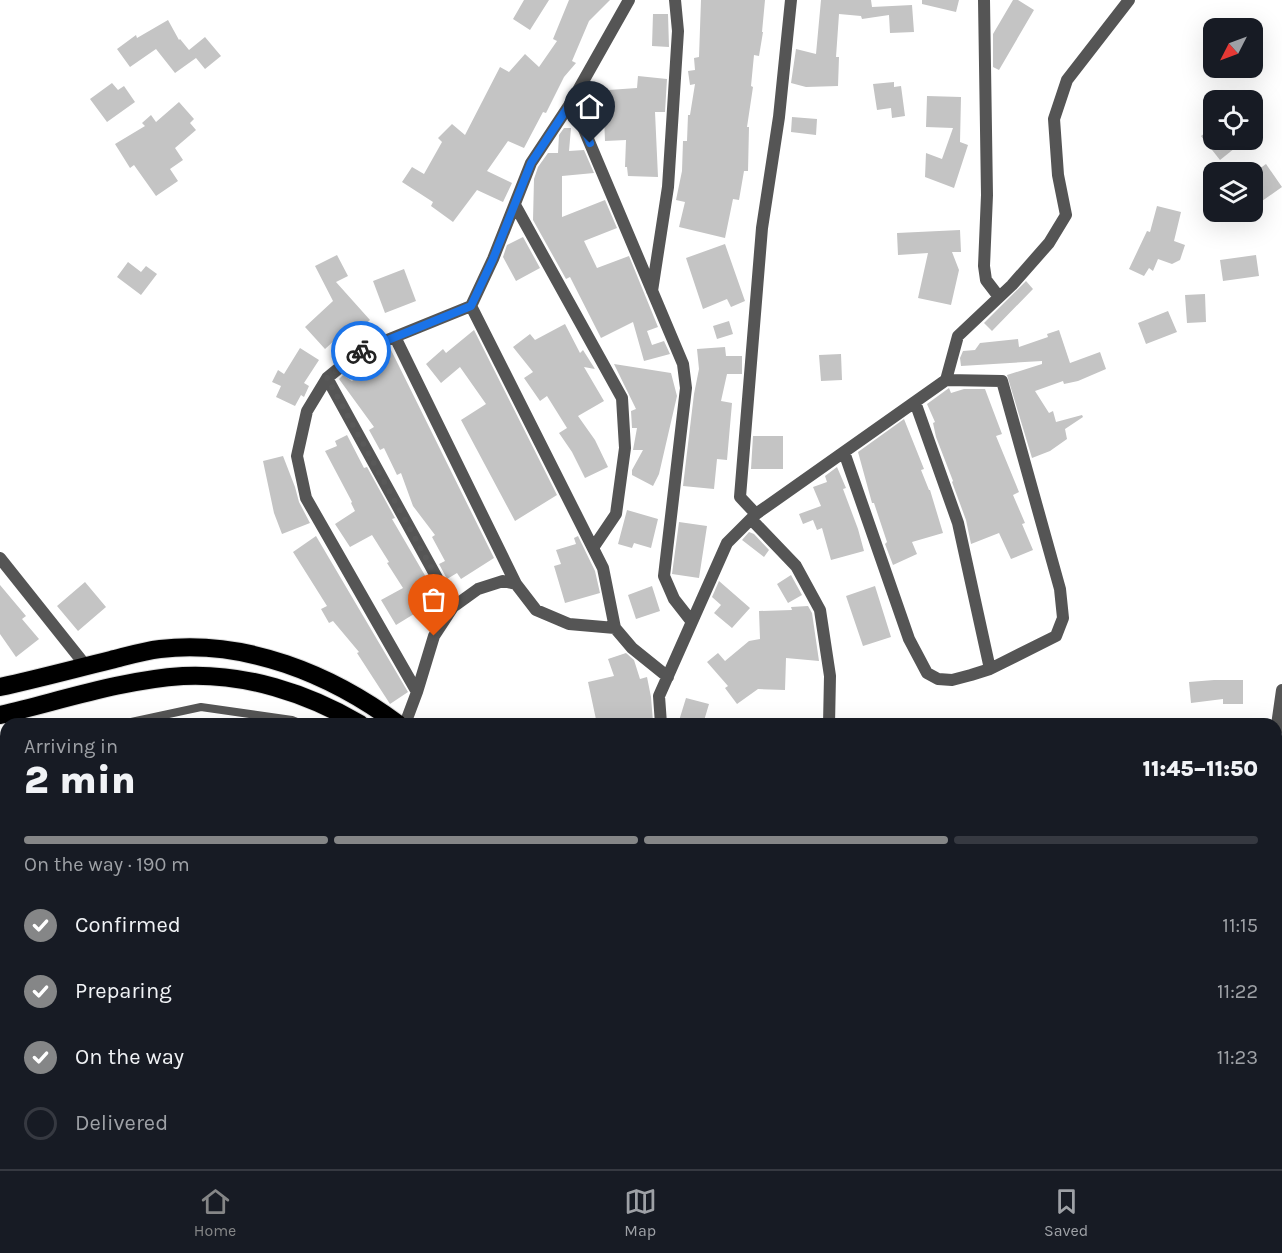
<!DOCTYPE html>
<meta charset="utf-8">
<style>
body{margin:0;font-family:Karla,sans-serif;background:#242831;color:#f1f3f6;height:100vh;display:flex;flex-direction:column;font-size:22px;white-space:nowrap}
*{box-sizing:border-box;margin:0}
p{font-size:20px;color:#9ea1a6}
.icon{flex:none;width:33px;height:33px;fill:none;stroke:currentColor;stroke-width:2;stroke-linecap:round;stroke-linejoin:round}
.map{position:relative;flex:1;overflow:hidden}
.details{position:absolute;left:0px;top:718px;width:1282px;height:452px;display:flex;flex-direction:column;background:#171b24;border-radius:18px 18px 0 0;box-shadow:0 6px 24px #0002}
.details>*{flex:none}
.needle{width:39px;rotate:228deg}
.fabs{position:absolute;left:1203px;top:18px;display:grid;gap:12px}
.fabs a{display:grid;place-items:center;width:60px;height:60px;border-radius:12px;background:#171b24;box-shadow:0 6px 24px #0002;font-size:30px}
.pin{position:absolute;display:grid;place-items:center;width:51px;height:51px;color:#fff;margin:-62px -26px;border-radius:50% 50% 50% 0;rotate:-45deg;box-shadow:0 0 6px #0007}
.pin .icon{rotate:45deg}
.courier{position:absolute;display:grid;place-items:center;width:60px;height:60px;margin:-30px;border:4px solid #1a73e8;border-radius:50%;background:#fff;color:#222;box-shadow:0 2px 8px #0007}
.overview em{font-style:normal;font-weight:800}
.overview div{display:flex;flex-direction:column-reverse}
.overview{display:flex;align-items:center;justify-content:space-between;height:102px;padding:0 24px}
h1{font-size:39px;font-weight:800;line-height:45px}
.bar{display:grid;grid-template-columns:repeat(4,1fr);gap:9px 6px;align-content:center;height:72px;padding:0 24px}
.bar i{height:8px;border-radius:4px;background:#363941}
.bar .on{background:#858687}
.bar p{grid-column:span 4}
ol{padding:0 24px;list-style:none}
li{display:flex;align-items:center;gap:18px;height:66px}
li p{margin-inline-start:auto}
li .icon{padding:6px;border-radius:50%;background:#858687;color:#fff;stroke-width:4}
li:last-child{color:#9ea1a6}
li i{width:33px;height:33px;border:3px solid #363941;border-radius:50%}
.dock{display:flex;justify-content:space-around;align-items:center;height:84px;border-top:2px solid #363941;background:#171b24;font-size:16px;color:#9ea1a6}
.dock a{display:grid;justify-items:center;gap:3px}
.dock .on{color:#858687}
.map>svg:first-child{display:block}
.building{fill:#c4c4c4}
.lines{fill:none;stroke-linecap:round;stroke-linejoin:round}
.highway-casing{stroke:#dbdbdb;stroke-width:20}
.lane{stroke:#555;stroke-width:8}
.street{stroke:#555;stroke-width:12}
.highway{stroke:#000;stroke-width:18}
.done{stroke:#595959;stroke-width:6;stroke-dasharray:0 10.8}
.route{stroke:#1a73e8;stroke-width:8}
</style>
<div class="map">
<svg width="1282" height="1169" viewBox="0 0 1282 1169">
<rect width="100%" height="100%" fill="#fff"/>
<path class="building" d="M524,0H549L530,30L513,19Z
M569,0H610L589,21L572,61L576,63L564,77L546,113L543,112L524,148L508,141L487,171L512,183L503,202L477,190L453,222L431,206L433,202L402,182L412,167L424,174L442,142L438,138L452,124L465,135L500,67L509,72L525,54L539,67L557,41L553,39Z
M701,0H765L762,32H763L759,56L754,55L751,86L753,87L747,127H749L748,171H744L739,200L733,199L725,238L679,227L685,202L676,200L682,171L683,141H687L688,115H690L695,84L690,85L688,71L695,70L694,58L699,57Z
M821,0H871L872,7L912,5L914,32L890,33L889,15L862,19L861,16L839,14L836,57H839L838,86L806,87L791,83L796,49L816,54Z
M922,0H959L956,12L922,4Z
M1013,0H1018L1034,10L999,70L993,67V34Z
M653,14H668L669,47L652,46Z
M168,20L179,40L180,39L189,50L205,37L221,56L205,69L196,58L175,73L156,49L130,67L117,49L136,35L137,38Z
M638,76L667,79L665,112H655L658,177L628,176L627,167H625L626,140L605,141L604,117L596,118L594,91L637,88Z
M894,82V87L901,86L905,116L892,118L891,108L877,110L873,84Z
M112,83L118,90L124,86L135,102L107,122L90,99Z
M927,96L961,97L960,142L968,145L954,188L925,177L926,153L942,159L953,128L926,127Z
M179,102L194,119L190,123L196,130L175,148L183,160L170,169L178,181L156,196L134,165L130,168L115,144L145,126L142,123L151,115L156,122Z
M792,117L817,119L816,135L791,132Z
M1214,126V140H1245L1220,160L1201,136Z
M564,128H571L569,151L584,150L594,173L562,176V217L605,200L617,228L584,241L597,268L629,256L658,327L647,331L652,345L664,341L670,354L644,361L633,322L601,338L570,277L566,279L533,220L534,179L538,167L548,153H558L559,135Z
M1266,164L1282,187L1262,201L1259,197L1252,202V174Z
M1157,206L1181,212L1174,241L1185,245L1180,260L1172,264L1158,259L1153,271L1149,268L1144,276L1129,269L1147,231L1150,232Z
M960,230L961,252H952L959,270L951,305L918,298L928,253L898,255L897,233Z
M523,237L540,268L516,281L503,257L507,245Z
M725,244L745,301L731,307L727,299L703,309L686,258Z
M337,255L348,276L336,282L370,320L350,338L345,331L325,349L305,327L333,301L315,266Z
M1256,255L1259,276L1223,281L1220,260Z
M128,262L141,272L146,266L157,274L141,295L117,277Z
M404,269L416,301L385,313L373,281Z
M1026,281L1033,289L992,331L984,323Z
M1205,294L1206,322L1187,323L1185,295Z
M1168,311L1177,332L1146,344L1138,323Z
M729,321L733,334L717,339L713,326Z
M565,324L580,353L583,350L595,369L584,367L604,401L578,416L595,440L608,467L585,478L572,452L559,433L567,428L547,396L540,401L524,378L533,372L513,347L530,334L535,340Z
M474,330L557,495L515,521L461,420L486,404L460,367L441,383L426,364L443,349L446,353Z
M1059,330L1070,363L1100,352L1106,369L1078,381L1064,384L1063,381L1035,391L1049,413L1053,411L1056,422L1082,415L1083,417L1065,429L1067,439L1050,451L1032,458L1007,375L1042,364V361L961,366L960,358L963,351L975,350L980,343L1018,339L1019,347L1048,337L1047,334Z
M725,347L726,356H742V374H727L721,401L732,403L727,460L717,459L714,489L683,486L694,394L699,369L697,349Z
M300,348L319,360L304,383L309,386L304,397L301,395L295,406L276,397L281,386L272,382L278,370L284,374Z
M390,348L494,558L461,579L457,573L447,579L439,564L445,561L432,537L435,535L413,506L401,473L397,475L384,448L380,450L369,430L374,427L339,379L343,375L352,381L354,379L351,377L371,361L368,357Z
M841,354L842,380L821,381L819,355Z
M614,364L671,373L677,396L659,474L653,486L632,475V470L643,450H633L637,428H632L631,411L636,409Z
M949,388L951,393L964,389H985L1002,434L996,436L1019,492L1013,495L1025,523L1022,524L1033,550L1011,559L999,533L971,544L966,520L952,482L953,481L936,437L933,423L935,422L927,404Z
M904,419L924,469L921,470L929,490H930L943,533L912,542L917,554L893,565L885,544L887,542L874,503H872L858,452Z
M347,435L364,468L367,467L395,518L392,519L437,596L412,610L414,614L396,625L381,600L403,588L387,563L389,562L372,535L350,547L335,524L355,511L351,503L352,502L325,451L337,446L335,441Z
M753,436H783V469H751Z
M283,456L295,487L299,502L310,523L282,534L274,513L263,461Z
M837,467L846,488L843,489L858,529L864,551L831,560L822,528L817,530L813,520L803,524L799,514L821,506L813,487L827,482L825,476Z
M627,510L658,519L651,548L634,543L632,548L618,544Z
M679,522L707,526L699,578L672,574Z
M749,532L754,534L769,550L764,557L742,540Z
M316,536L408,692L390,704L357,653L359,652L333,621L329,623L321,609L327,606L293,552Z
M578,536L595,571L600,593L565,603L554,566L561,564L556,550L576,544L574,538Z
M791,575L802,595L788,603L777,584Z
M719,581L750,608L732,628L714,613L721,605L712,597Z
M85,582L106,607L78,631L57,606Z
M0,585L26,616L22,619L39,639L16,657L0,634Z
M652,586L660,611L636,619L628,595Z
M875,586L891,637L863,646L846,596Z
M808,606L812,613L819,661L786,658L785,690L758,689L737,704L725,688L728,686L707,662L718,653L725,661L749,641L760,639L759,611L792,610L791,607Z
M626,653L634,660L640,679L647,677L651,697L653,722L651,724H597L588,682L614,676L608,659Z
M1214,680H1243V704H1223V699L1191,703L1189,682Z
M686,698L709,704L703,724H678Z"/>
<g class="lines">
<g class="highway-casing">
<path id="highway" d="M0,687C37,679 74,669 111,660C127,656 143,651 160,649C245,639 331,674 398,724
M0,715C60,701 121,680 183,676C245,673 307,693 360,724
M713,1164L718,1169
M745,1164L750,1169"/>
</g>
<path class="lane" d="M122,724L201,707L292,720L302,724
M0,757L6,755
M0,841L6,847
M0,986L6,993
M0,1122L6,1123
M163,1164L166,1169
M680,1164L684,1169"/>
<path class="street" d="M984,0L987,195L984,266L986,280L999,297
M572,101L683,364L686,388L664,576L674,599L692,622
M515,205L622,398L625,448L616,514L593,548
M652,291L668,187L678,31L675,0
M471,306L603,568L615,628
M395,337L516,584
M327,378L453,607
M915,402L958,523L990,669
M844,452L909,639L927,673L938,679L952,680L971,675L990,669L1056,636L1063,618L1060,589L1002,381L946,380
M756,514L740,497L762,228L779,117L791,0
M751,519L796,566L820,610L830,676L829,724
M0,558L86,666
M417,692L434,636L453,607L478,589L503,581L516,584L536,610L569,624L615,628L632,648L668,677
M405,724L417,692L306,498L297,456L307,411L327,378L360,351L471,306L493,259L531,163L572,101L629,0
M661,724L659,696L727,543L756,514L946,380L958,336L1012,285L1049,243L1066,215L1058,175L1054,119L1067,80L1129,0
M1276,732L1282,690
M1276,749L1282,789
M1276,927L1282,920
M832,1164L833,1169
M1074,1164L1104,1169
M1161,1164L1162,1169
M1261,1164L1262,1169
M907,1169V1164
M1006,1169V1164"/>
<use href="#highway" class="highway"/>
</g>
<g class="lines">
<path class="done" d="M361,351L327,378L453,607L434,636"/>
<path class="route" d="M361,351L471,306L493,259L531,163L572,101L590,143"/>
</g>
</svg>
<div class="fabs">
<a><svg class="needle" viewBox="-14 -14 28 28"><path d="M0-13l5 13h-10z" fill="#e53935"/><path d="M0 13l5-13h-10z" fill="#9ea1a6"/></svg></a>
<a><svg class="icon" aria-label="locate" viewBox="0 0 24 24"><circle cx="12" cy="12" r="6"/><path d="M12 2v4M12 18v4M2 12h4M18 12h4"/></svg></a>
<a><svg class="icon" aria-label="layers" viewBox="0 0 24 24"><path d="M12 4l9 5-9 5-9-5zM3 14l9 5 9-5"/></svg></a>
</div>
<div class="pin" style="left:434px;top:636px;background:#ea580c"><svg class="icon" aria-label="bag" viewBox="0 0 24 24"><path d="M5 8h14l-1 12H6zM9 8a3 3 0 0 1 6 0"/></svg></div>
<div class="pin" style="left:590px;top:143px;background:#1f2937"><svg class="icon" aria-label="home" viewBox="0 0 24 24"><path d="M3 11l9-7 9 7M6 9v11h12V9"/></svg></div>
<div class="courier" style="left:361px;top:351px"><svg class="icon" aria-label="bike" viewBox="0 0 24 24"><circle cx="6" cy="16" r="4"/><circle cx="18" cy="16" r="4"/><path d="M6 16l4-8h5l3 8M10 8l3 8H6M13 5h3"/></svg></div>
<section class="details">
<div class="overview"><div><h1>2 min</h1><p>Arriving in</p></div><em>11:45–11:50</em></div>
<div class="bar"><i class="on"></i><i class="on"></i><i class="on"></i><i></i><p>On the way · 190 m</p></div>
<ol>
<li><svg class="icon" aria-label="check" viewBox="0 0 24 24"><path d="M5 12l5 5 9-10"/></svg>Confirmed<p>11:15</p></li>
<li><svg class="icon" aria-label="check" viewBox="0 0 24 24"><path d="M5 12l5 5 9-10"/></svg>Preparing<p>11:22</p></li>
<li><svg class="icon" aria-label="check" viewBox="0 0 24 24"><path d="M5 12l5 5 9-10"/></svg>On the way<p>11:23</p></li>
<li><i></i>Delivered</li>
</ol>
</section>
</div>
<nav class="dock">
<a class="on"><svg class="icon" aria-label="home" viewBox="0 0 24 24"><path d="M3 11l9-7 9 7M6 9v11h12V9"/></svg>Home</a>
<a><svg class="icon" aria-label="map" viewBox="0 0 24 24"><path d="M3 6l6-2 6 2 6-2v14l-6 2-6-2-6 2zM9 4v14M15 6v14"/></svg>Map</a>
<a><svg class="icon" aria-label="saved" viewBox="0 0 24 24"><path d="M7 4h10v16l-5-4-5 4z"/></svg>Saved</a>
</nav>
